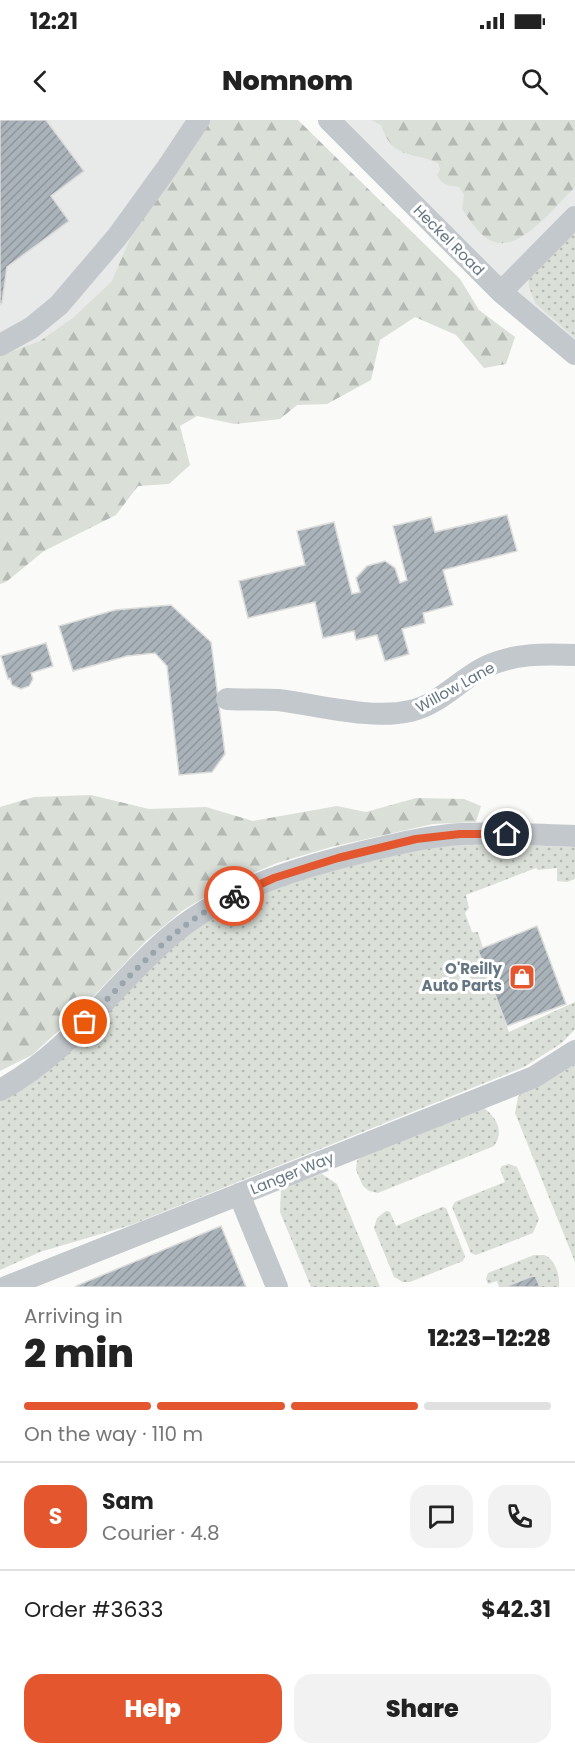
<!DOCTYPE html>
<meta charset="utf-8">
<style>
body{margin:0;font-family:Poppins,sans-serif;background:#f2f2f2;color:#222;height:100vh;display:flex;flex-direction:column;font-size:22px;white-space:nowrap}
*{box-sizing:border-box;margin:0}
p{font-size:20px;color:#767676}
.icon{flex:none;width:33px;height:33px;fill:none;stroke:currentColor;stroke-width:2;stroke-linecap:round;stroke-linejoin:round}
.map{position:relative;height:1167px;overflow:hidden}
.details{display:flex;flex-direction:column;background:#fff;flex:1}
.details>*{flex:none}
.pin{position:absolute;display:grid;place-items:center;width:51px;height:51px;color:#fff;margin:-26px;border:3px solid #fff;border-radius:50%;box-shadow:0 2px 6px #0007}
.courier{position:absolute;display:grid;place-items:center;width:60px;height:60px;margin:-30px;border:4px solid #e4572e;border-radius:50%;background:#fff;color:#222;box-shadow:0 2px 8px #0007}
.summary em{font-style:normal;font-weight:800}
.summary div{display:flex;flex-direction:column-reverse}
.summary{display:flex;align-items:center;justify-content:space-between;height:102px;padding:0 24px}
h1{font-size:39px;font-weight:800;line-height:45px}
.bar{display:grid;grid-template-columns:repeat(4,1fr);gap:9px 6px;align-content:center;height:72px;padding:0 24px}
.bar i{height:8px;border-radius:4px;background:#e0e0e0}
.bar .on{background:#e4572e}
.bar p{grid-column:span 4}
.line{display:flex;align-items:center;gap:15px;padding:0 24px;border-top:2px solid #e0e0e0}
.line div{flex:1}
.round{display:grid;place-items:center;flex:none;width:63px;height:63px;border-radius:18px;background:#f2f2f2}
.action{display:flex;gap:12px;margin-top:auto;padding:12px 24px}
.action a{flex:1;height:69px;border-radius:18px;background:#e4572e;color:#fff;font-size:24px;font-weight:800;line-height:69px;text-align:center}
.action a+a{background:#f2f2f2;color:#222}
.status{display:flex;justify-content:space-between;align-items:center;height:42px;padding:0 30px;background:#fff;direction:ltr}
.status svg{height:16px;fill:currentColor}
header{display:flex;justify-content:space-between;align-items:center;height:78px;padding:0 24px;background:#fff;font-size:27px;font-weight:800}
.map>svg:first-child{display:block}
.built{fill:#e8e9e9}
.grass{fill:url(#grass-dots)}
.forest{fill:url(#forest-firs)}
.building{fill:url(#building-hatch);stroke:#dcdcda;stroke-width:1.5}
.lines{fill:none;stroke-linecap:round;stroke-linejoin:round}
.minor{stroke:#c3c8cc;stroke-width:22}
.done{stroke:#99a4ac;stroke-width:6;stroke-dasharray:0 10.8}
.route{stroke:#e4572e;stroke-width:8}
.labels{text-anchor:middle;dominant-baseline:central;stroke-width:6;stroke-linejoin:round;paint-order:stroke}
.street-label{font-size:15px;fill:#657683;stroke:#fff}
.poi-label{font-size:15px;font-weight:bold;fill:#657683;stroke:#fff;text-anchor:end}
</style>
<div class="status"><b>12:21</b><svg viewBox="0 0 49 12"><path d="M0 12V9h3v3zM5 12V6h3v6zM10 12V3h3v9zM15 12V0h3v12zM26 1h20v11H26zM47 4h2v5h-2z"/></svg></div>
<header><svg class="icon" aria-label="back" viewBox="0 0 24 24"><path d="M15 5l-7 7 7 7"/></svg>Nomnom<svg class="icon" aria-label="search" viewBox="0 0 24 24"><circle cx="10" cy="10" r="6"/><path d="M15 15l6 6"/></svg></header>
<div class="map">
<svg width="575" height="1167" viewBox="0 0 575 1167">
<defs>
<pattern id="grass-dots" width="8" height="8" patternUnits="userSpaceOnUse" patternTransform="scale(1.5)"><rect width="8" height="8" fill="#dadfd7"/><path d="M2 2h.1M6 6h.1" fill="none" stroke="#b4b9b4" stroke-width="1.8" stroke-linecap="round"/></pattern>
<pattern id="forest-firs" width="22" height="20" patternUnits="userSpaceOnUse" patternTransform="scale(1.5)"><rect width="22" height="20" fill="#dadfd7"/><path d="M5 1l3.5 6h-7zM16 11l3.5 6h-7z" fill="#b4b9b4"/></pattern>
<pattern id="building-hatch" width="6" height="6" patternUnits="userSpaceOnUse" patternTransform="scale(1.5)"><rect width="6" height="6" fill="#aab3b9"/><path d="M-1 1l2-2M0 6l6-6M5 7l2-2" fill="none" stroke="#8e969c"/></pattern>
</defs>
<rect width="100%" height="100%" fill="#fafaf8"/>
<path class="built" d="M0,0H269L0,277Z
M329,0H575V234Z"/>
<path class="grass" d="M575,113V218L535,183L529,167L528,148Z
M471,724L575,727V759L567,762L557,761V748L538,750L536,748L466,775L469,788L465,793L472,812H478L483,828L478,831L509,912L575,882V909L562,923L524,947L131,1105L40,1132L0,1150V979L181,818L220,792L281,763L428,727Z
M575,937V1142L515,993L518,977L526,967Z
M483,987C496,997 505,1011 494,1026L378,1073L369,1071L363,1066L356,1050L357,1041L364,1033Z
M509,1044L517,1047L539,1099L533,1113L476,1135L471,1133L452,1087L455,1082L505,1062L500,1049L502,1046Z
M322,1054L337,1064L380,1167H311L280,1092L281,1068Z
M442,1087L446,1088L465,1136L463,1141L410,1162H403L394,1157L374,1108L377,1098L386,1091L390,1092L396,1106Z
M534,1135C535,1135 544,1135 544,1135C556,1139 560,1157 559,1167H540L535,1155L505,1167H499L497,1161L488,1164L486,1159L488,1153Z"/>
<path class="forest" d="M210,0H298L460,159L479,190L515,217L506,244L484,248L456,215L415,197L380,220L371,260L327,284L297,285L280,299L235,304L197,296L180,306L190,345L169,364L138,366L116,395L44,431L6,462L0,464V236L40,221L73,198L112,161L137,102Z
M371,0H575V67C557,84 522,131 494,122C480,117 470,100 462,89L464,75L459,67C448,66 442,65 437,55L440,50L438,43C411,31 393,40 381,5Z
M91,675L149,689L206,687L253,701L337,686L366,692L416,678L464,679L481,686L476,702L433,704L331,727L277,743L225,765L182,791L146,821L74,897L32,935L0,951V687L34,677Z"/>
<path class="building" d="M0,0H46L84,51L51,76L69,101L7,147L2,183L0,185Z
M507,395L517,431L443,450L453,485L423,493L425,503L402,509L409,534L385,541L377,515L356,520L354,511L323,518L315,482L248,498L239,461L305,445L297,411L334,402L352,474L360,472L356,458L367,446L385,441L395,448L400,463L407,460L393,406L431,397L435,412Z
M171,485L211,522L225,634L212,652L179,655L167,546L155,533L127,536L73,551L59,506L115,490Z
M46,523L53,546L31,553L33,559L29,566L21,569L12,565L10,558L8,559L1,536Z
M537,806L566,884L507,906L478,830Z
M221,1106L246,1167H76V1166Z
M535,1155L540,1167H505Z"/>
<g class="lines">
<path class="minor" d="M329,0L501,172L575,234
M501,172L575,97
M0,225L31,208L59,185L117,117L167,48L199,0
M227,579C244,580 261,579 278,580C318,585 371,600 410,591C439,585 459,560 485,547C514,533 544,534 575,535
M0,970C73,931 113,863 175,812C230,767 304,746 371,730C401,723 430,716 461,714C499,712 537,715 575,716
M239,1074L277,1167
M6,1167L534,957L575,931"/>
</g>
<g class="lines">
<path class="done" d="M85,902C131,856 174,803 234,776"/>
<path class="route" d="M234,776L274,758L338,738L416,719L460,714H507"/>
</g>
<defs>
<g id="shop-square" transform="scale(1.35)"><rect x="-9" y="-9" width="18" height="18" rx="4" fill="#e4572e" stroke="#fff"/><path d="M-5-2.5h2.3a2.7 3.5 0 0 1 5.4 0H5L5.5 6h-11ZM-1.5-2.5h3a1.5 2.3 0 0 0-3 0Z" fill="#fff"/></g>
</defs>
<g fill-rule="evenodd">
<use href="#shop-square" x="522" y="857"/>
</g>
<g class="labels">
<g class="street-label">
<text transform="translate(449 120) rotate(45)">Heckel Road</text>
<text transform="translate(455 567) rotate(-29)">Willow Lane</text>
<text transform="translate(292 1053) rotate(-22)">Langer Way</text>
</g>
<g class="poi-label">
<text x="502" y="848">O'Reilly<tspan x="502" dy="17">Auto Parts</tspan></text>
</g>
</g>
</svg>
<div class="pin" style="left:85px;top:902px;background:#ea580c"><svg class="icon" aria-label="bag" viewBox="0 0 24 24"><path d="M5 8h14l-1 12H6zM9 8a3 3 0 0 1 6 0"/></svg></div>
<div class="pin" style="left:507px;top:714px;background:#1f2937"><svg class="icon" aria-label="home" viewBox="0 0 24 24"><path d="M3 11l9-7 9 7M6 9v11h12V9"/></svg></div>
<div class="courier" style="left:234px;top:776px"><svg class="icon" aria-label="bike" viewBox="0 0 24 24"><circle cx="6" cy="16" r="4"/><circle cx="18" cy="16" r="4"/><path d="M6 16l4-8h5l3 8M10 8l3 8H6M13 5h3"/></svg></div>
</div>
<section class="details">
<div class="summary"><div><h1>2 min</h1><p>Arriving in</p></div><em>12:23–12:28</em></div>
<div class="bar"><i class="on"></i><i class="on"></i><i class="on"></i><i></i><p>On the way · 110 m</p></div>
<div class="line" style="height:108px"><b class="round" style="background:#e4572e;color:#fff">S</b><div><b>Sam</b><p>Courier · 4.8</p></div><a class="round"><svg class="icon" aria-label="chat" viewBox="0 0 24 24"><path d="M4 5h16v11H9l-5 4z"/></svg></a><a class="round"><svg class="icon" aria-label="phone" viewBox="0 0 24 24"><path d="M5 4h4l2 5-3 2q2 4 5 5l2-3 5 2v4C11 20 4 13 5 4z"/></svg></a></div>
<div class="line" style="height:78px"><div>Order #3633</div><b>$42.31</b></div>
<div class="action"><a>Help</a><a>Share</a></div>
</section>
